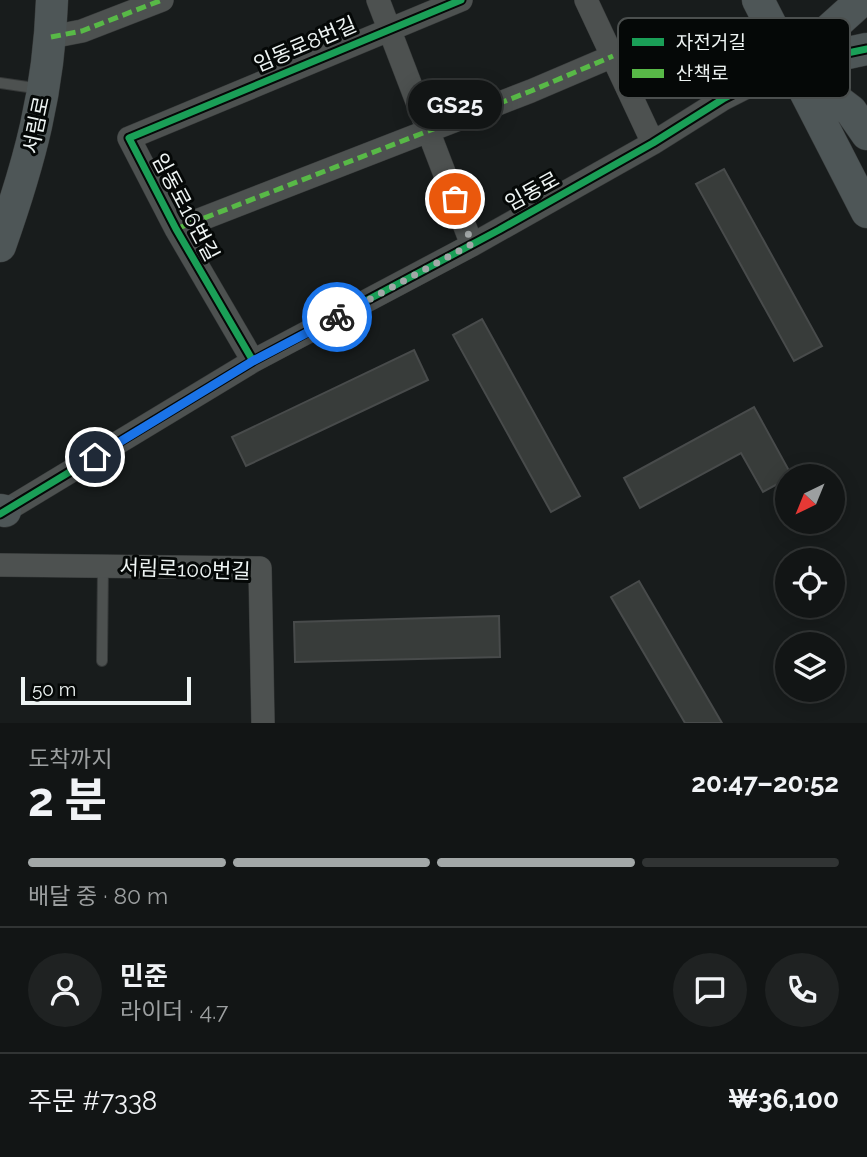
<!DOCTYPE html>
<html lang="ko">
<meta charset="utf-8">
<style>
body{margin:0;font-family:Raleway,"Noto Sans KR",sans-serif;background:#1f2222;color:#f1f3f6;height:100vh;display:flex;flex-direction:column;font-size:26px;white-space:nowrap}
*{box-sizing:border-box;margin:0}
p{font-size:23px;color:#9c9fa0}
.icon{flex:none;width:38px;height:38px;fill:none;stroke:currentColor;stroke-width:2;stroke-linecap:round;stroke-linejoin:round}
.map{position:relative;height:723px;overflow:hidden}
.sheet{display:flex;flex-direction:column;background:#121515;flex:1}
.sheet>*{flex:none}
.needle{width:46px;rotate:223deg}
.controls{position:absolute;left:775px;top:464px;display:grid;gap:14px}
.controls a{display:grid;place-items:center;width:70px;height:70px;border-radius:50%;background:#121515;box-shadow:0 4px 18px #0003,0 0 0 2px #313434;font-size:35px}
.scale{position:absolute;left:21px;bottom:18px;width:170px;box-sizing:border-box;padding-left:7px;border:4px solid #eef4f3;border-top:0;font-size:19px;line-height:24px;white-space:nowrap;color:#eef4f3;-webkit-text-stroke:5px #050807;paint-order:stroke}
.pin{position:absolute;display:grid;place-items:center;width:60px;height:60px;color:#fff;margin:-30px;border:4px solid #fff;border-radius:50%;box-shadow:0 2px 7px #0007}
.courier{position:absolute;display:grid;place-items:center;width:70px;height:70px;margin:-35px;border:5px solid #1a73e8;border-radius:50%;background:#fff;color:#222;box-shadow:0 2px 9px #0007}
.bubble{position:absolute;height:49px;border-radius:24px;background:#121515;box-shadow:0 4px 18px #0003,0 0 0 2px #313434;font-size:23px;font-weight:700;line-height:49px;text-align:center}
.head em{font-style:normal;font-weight:700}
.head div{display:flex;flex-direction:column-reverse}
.head{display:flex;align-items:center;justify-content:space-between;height:119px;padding:0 28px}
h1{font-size:46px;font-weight:700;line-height:52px}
.bar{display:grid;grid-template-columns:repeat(4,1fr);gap:10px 7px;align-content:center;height:84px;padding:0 28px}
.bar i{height:9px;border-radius:5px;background:#313434}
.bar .selected{background:#a3a8a8}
.bar p{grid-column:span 4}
.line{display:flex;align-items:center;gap:18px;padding:0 28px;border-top:2px solid #313434}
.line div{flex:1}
.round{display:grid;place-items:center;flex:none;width:74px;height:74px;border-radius:37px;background:#1f2222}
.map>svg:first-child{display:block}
.building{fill:#383c3a;stroke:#484b4b;stroke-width:2}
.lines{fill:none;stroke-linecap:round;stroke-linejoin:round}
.lane-casing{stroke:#363939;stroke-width:12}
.street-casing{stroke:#363939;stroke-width:24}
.secondary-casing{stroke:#363939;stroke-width:33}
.lane{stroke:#4d5150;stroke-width:10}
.street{stroke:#4d5150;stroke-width:23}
.secondary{stroke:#4e5657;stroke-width:32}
.quiet{stroke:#58b947;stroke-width:5;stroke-dasharray:10 5;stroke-linecap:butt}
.cycleway-casing{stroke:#050807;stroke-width:11}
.cycleway{stroke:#1a9f57;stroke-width:7}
.done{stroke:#a3a8a8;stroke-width:7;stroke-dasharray:0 12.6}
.route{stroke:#1a73e8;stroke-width:9}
.labels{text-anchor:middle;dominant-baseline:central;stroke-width:6;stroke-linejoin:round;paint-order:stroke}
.street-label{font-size:21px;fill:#eef4f3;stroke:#050807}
.key{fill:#050807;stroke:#4b4f4e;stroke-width:2}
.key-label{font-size:19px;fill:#eef4f3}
</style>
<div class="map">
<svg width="867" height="723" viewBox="0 0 867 723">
<rect width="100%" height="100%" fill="#181c1c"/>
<path class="building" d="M724,169L822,346L794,361L696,184Z
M482,319L580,496L551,512L453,335Z
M414,350L428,380L246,466L232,437Z
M754,407L792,476L763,492L741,453L640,508L624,478Z
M639,581L722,723H685L611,597Z
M499,616L500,657L295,662L294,622Z"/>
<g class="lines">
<g class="lane-casing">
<path id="lane" d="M0,83L41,89
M102,661L103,566"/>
</g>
<g class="street-casing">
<path id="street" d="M378,0L472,245
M586,0L653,143
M51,37L82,31L162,0
M176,229L531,91L613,56
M253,361L176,229L129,138L461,0
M0,514L253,361L472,245L653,143L723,99L790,65
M0,565L260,568L263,723"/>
</g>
<g class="secondary-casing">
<path id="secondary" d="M758,0L867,212
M790,65L862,0
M792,65L867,49
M797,70L851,111L867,134
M0,246C30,161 49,91 52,0
M0,510L5,511"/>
</g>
<use href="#lane" class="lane"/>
<use href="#street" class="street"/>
<use href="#secondary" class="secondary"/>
<path class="quiet" d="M51,37L82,31L162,0
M176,229L531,91L613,56"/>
<g class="cycleway-casing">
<path id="cycleway" d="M253,361L176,229L129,138L461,0
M0,514L253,361L499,230L653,143L723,99L790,65L867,49"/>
</g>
<use href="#cycleway" class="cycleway"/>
</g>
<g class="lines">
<path class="done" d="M337,317L472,244L455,199"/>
<path class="route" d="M95,457L253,361L337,317"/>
</g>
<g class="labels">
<g class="street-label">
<text transform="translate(305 44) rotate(-23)">임동로8번길</text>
<text transform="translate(36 125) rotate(-78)">서림로</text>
<text transform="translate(532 191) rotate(-29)">임동로</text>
<text transform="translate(186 207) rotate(62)">임동로16번길</text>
<text transform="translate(185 569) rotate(2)">서림로100번길</text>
</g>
</g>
<rect x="618" y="18" width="232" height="80" rx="10" class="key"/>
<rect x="632" y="38" width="32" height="8" fill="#1a9f57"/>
<rect x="632" y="69" width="32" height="9" fill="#58b947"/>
<g class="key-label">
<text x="676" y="49">자전거길</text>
<text x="676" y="80">산책로</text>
</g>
</svg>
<div class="controls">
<a><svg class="needle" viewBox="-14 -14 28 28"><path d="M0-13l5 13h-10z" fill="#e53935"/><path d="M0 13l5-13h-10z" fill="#9c9fa0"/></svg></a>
<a><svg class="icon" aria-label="locate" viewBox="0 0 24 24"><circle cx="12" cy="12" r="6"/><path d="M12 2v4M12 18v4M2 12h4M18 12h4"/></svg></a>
<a><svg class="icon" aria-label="layers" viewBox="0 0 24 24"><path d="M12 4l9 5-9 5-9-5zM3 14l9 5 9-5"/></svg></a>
</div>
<div class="scale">50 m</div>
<div class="pin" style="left:455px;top:199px;background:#ea580c"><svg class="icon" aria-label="bag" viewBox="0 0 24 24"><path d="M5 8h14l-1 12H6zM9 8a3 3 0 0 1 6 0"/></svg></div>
<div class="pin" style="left:95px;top:457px;background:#1f2937"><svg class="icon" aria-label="home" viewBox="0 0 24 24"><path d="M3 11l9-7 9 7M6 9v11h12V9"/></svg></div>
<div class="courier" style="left:337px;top:317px"><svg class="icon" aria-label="bike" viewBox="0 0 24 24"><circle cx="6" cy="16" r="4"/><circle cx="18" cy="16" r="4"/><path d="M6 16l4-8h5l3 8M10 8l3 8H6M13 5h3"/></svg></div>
<div class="bubble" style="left:408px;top:80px;width:94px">GS25</div>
</div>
<section class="sheet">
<div class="head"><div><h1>2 분</h1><p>도착까지</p></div><em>20:47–20:52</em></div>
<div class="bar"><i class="selected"></i><i class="selected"></i><i class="selected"></i><i></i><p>배달 중 · 80 m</p></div>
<div class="line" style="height:126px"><a class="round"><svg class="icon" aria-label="person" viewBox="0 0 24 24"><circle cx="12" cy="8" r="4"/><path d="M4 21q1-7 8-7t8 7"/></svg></a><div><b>민준</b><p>라이더 · 4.7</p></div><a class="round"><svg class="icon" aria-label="chat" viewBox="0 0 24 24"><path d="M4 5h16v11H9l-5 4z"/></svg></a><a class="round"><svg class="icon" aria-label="phone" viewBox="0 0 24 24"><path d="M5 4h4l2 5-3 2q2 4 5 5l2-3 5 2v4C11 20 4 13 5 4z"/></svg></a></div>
<div class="line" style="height:91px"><div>주문 #7338</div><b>₩36,100</b></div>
</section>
